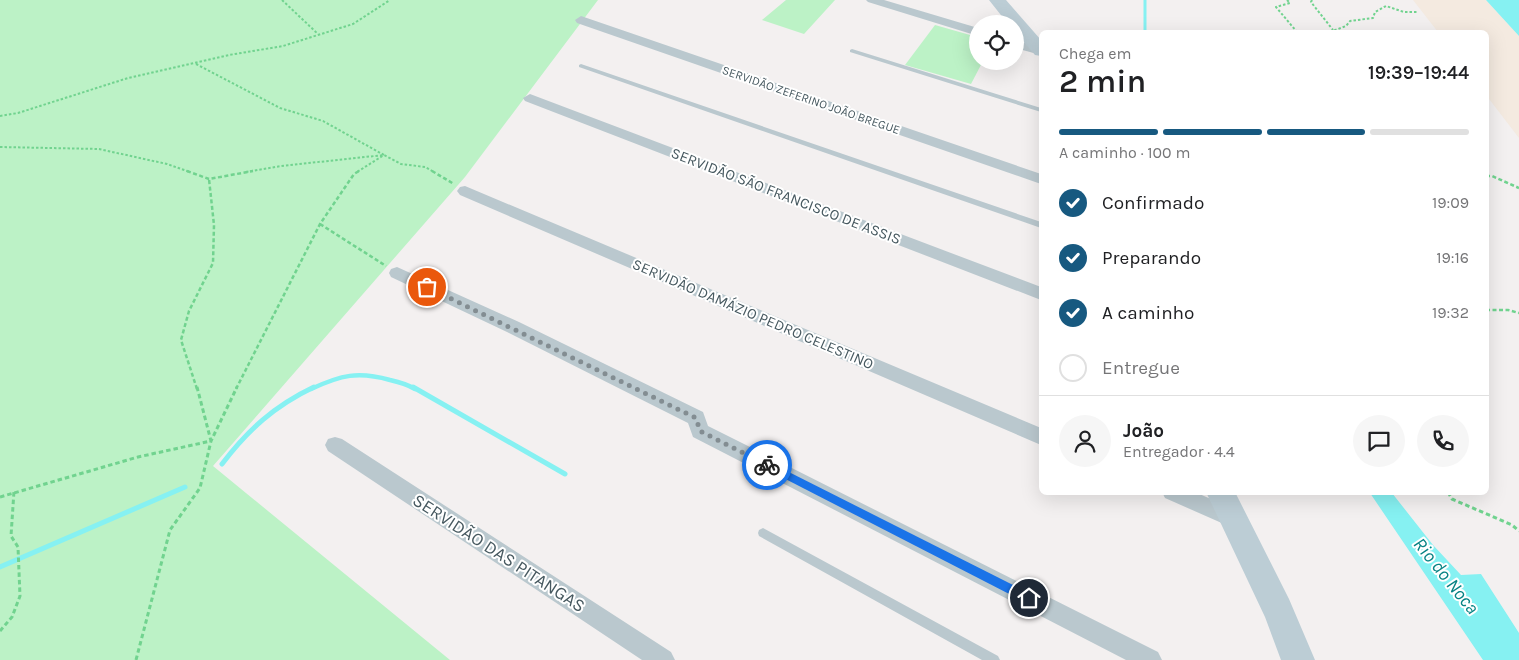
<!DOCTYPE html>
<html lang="pt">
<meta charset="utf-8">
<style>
body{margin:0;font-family:Karla,sans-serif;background:#f6f6f6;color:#202124;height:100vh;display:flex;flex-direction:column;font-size:19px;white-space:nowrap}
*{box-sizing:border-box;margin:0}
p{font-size:16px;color:#757577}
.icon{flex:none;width:28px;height:28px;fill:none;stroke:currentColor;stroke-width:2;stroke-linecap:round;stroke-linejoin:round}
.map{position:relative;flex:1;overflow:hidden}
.details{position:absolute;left:1039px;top:30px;width:450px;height:465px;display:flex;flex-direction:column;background:#fff;border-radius:8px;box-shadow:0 5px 20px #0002}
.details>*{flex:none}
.tools{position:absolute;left:969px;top:15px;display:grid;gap:10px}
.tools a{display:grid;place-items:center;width:55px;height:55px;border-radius:50%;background:#fff;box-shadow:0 5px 20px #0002;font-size:25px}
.pin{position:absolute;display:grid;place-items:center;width:42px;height:42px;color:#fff;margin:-21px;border:2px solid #fff;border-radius:50%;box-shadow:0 1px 5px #0007}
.courier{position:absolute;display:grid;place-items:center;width:50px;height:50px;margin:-25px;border:4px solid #1a73e8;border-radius:50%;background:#fff;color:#222;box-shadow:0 1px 6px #0007}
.headline em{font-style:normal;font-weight:600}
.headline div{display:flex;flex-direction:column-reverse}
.headline{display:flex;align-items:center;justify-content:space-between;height:85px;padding:0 20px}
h1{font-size:32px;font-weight:600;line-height:38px}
.bar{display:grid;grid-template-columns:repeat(4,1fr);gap:8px 5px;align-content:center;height:60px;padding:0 20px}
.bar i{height:6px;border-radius:4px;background:#e0e0e0}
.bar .selected{background:#175980}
.bar p{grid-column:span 4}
.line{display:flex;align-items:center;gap:12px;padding:0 20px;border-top:1px solid #e0e0e0}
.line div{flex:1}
.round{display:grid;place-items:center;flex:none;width:52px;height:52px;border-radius:26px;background:#f6f6f6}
ol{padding:0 20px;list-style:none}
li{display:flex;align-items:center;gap:15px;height:55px}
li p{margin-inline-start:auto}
li .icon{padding:5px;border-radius:50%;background:#175980;color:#fff;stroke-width:4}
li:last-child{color:#757577}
li i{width:28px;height:28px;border:2px solid #e0e0e0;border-radius:50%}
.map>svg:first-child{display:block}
.green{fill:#bcf2c6}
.sand{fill:#f4eae0}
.water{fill:#86f1f2}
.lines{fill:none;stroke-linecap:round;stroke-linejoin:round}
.stream-far2{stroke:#86f1f2;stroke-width:3}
.stream-far1{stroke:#86f1f2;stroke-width:4.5}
.stream{stroke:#86f1f2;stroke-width:5}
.path-far2{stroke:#71d38f;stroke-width:2;stroke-dasharray:2.5 2;stroke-linecap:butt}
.path-far1{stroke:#71d38f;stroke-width:2.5;stroke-dasharray:4 2.5;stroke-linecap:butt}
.path{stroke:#71d38f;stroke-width:3;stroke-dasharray:4.5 3;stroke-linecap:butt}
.service{fill:#bac8ce;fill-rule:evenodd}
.minor{fill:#bac8ce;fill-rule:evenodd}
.secondary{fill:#bccdd5;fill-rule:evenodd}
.route{fill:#1a73e8}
.done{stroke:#838d92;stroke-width:5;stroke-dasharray:0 9}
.labels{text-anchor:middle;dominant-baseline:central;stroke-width:4;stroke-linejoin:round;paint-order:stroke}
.far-street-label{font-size:12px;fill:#46585f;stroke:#fff}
.street-label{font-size:15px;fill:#46585f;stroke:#fff}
.near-street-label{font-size:18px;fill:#46585f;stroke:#fff}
.near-water-label{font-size:19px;font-style:italic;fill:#078384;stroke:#fff}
</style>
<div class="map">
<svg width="1519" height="660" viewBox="0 0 1519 660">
<rect width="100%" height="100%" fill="#f3f0f0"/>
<path class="green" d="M0,0H598L465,177L213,466L450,660H0Z
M786,0H835L804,34L762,20Z
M935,25L977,37L978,61H983L971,84L905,65Z"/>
<path class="sand" d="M1413,0H1486L1519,36V138L1486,95V32H1438Z"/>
<path class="water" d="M1486,0H1519V36Z
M1370,493H1392L1433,545L1461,575L1481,574L1519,633V660H1483Z"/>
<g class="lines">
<path class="stream-far2" d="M1145,0V32"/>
<path class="stream-far1" d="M311,389C341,375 358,371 390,380C399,382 407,384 415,389"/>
<path class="stream" d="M413,387L565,474
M222,464C248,430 274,406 314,387
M0,567L185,487"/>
<path class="path-far2" d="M282,0L318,34
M1287,0L1290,3L1276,7L1297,32
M1312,0L1311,2L1333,30
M1330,32L1346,26L1350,21L1373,18L1375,12L1386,6L1404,12H1417
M196,64L280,108L323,121L384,155L357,172
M0,116L18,113L128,78L229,55L283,46L353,24L390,0
M0,147L99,149L167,164L190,172
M246,172L281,166L384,155L401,164L425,167L434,172"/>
<path class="path-far1" d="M187,171L209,179L253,171
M432,171L454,184
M1486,176H1492L1519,188
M320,224L386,266
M1486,310H1508L1519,313
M197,389L181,340L189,311L213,263L214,225L209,179
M236,389L320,224L354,174L359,171"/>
<path class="path" d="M1448,492L1452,499L1512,525L1519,531
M0,497L138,457L211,441L197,387
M0,631L12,617L20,596L18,547L11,536L14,491
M136,660L170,530L200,488L211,441L237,387"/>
<path class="service" d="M852,49L1041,108V112L850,52V50Z
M581,64L1041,222V228L579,67V65Z
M763,528L998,656L1000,660H982L759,536L758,533L759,530Z"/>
<path class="minor" d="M866,0H884L978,28V36L868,2Z
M581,16L1041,174V184L577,23L575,20Z
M1015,40L1041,47V55L1015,48Z
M530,94L1041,287V300L525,101L523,98Z
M465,186L1041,428V445L460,195L457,191L460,187Z
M397,267L519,322L703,412L708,426L1158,652L1162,660H1126L693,437L688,423L507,332L391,277L389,273L391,269Z
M335,437L342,439L671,652L675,660H642L328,451L325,445L328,439Z
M1162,492H1195L1240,512L1243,519L1240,526L1233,528L1165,498Z"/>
<path class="secondary" d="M989,0H1006L1041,40V56L1035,55L1015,32V24H1008Z
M1206,492H1235L1289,599L1315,660H1281L1265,617Z"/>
</g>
<path class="route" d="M767,461L1033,595L1034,598L1033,602H1025L764,468L763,465Z"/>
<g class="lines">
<path class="done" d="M427,287L696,418L700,431L767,465"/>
</g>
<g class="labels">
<g class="far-street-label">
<text transform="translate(811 100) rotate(19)">SERVIDÃO ZEFERINO JOÃO BREGUE</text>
</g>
<g class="street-label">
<text transform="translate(786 196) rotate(21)">SERVIDÃO SÃO FRANCISCO DE ASSIS</text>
<text transform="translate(753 314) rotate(23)">SERVIDÃO DAMÁZIO PEDRO CELESTINO</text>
</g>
<g class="near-street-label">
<text transform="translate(499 553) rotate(33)">SERVIDÃO DAS PITANGAS</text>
</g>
<g class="near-water-label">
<text transform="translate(1446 576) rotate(51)">Rio do Noca</text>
</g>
</g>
</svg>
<div class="tools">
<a><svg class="icon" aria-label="locate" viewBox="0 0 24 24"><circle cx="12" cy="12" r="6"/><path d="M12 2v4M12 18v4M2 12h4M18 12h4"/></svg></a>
</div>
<div class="pin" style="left:427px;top:287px;background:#ea580c"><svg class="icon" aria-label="bag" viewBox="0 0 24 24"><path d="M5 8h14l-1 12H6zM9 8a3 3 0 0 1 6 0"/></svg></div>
<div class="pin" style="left:1029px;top:598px;background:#1f2937"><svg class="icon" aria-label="home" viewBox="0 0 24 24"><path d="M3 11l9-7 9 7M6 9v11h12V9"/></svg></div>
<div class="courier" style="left:767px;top:465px"><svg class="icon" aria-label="bike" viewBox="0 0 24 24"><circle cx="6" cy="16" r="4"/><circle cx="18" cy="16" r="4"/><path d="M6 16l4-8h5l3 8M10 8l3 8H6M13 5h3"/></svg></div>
<section class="details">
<div class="headline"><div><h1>2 min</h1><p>Chega em</p></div><em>19:39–19:44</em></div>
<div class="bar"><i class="selected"></i><i class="selected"></i><i class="selected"></i><i></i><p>A caminho · 100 m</p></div>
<ol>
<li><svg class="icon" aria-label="check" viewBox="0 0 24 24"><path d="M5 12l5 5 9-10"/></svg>Confirmado<p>19:09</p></li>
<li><svg class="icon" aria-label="check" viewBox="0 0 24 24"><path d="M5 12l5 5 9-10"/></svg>Preparando<p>19:16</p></li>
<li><svg class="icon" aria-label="check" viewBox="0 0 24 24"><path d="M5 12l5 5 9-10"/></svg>A caminho<p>19:32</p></li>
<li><i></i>Entregue</li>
</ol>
<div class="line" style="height:90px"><a class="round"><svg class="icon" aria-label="person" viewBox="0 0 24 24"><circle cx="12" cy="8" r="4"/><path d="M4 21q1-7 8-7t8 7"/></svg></a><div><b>João</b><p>Entregador · 4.4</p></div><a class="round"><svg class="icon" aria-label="chat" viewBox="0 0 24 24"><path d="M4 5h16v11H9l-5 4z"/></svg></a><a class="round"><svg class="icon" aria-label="phone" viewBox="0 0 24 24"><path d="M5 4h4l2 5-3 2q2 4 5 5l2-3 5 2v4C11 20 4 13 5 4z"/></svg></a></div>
</section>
</div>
